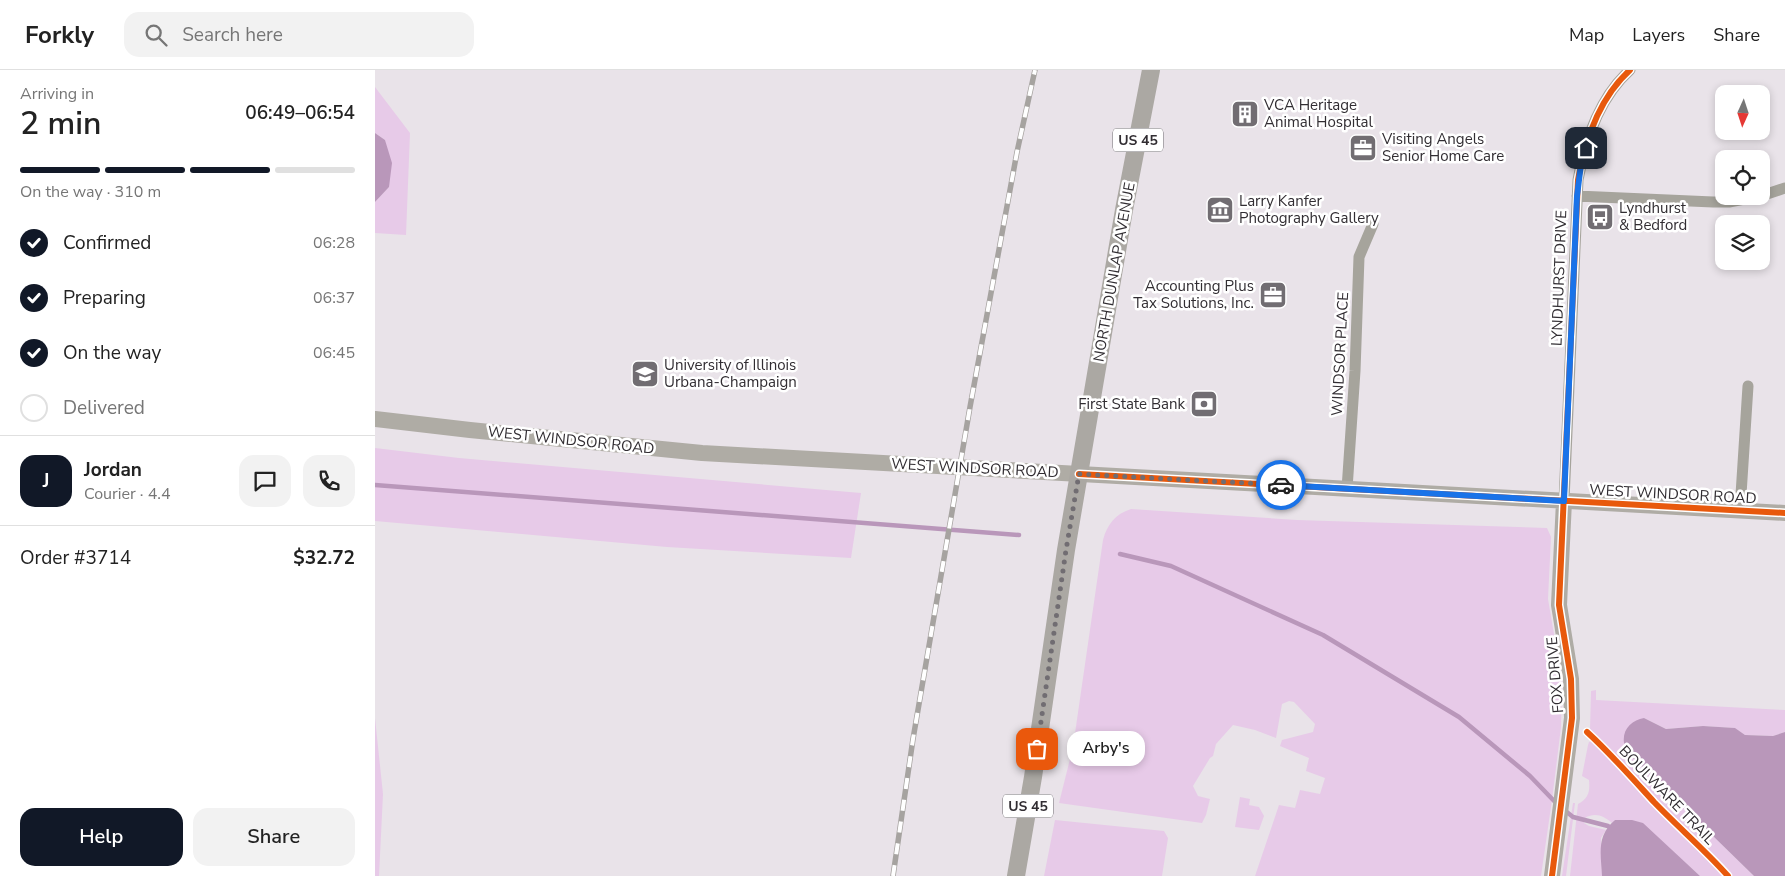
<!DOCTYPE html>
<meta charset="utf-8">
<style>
body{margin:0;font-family:"Nunito Sans",sans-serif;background:#f2f2f2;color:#222;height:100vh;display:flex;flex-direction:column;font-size:19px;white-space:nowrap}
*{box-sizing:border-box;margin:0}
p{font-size:16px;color:#767676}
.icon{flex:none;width:28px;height:28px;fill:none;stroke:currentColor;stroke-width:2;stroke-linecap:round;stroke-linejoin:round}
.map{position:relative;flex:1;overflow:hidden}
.drawer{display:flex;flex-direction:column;background:#fff;width:375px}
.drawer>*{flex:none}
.needle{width:32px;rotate:183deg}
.buttons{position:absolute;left:1340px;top:15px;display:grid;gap:10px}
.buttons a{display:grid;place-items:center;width:55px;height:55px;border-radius:10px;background:#fff;box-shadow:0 2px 8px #0003;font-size:25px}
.pin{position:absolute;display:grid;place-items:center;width:42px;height:42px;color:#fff;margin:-21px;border-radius:10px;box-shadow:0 2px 8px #0006}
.courier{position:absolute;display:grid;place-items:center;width:50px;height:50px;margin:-25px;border:4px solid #1a73e8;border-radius:50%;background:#fff;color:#222;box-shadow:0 1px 6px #0007}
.bubble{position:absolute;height:35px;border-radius:15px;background:#fff;box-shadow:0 2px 8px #0003;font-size:16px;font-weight:600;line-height:35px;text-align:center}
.headline em{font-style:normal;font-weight:600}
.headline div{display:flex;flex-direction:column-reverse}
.headline{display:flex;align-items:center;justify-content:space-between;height:85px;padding:0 20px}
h1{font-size:32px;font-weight:600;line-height:38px}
.bar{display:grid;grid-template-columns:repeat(4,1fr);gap:8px 5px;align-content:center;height:60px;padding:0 20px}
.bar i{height:6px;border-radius:4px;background:#e0e0e0}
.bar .on{background:#111827}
.bar p{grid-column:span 4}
.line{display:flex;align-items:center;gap:12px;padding:0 20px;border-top:1px solid #e0e0e0}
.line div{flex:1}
.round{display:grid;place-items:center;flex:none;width:52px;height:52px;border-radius:15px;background:#f2f2f2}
ol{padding:0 20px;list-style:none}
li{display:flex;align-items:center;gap:15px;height:55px}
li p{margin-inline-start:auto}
li .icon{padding:5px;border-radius:50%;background:#111827;color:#fff;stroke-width:4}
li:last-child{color:#767676}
li i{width:28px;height:28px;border:2px solid #e0e0e0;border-radius:50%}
.action{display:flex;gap:10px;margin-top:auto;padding:10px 20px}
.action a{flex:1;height:58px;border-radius:15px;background:#111827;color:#fff;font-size:20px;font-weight:600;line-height:58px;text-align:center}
.action a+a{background:#f2f2f2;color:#222}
header{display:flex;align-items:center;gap:30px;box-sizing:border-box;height:70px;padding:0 25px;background:#fff;border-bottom:1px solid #e0e0e0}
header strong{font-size:24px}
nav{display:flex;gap:28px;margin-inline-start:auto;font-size:18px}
.search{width:350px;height:45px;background:#f2f2f2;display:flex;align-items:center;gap:12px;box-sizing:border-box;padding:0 18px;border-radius:15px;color:#767676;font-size:19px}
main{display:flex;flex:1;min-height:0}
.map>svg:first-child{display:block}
.green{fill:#e7cae8}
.water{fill:#b997ba}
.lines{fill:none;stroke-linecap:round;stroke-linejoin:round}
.stream{stroke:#b997ba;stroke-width:4.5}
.street{stroke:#a6a49c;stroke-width:11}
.secondary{stroke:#afaca5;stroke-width:16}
.primary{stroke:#aba8a3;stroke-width:18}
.rail-casing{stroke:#a6a3a0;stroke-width:5.5}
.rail{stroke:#fff;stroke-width:4;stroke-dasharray:11;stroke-linecap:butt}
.cycleway-casing{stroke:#fff;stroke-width:9}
.cycleway{stroke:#e8590c;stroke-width:6}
.done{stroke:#716d72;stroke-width:5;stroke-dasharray:0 9}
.route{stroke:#1a73e8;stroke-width:6}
.labels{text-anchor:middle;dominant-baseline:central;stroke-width:5;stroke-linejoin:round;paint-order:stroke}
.shield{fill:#fff;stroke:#6f6c70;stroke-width:1}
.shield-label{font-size:14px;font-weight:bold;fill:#312d32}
.poi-label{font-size:15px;fill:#312d32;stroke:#fff;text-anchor:start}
.street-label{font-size:15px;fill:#312d32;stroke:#fff}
</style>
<header>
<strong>Forkly</strong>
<div class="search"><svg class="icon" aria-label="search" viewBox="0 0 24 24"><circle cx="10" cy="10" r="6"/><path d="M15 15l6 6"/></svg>Search here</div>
<nav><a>Map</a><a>Layers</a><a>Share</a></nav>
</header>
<main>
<section class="drawer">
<div class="headline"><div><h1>2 min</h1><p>Arriving in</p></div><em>06:49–06:54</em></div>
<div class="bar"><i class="on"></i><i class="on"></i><i class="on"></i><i></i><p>On the way · 310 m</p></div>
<ol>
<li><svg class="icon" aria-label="check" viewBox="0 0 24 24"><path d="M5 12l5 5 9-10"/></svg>Confirmed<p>06:28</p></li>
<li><svg class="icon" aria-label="check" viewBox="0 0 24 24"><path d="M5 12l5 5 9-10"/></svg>Preparing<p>06:37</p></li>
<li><svg class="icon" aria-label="check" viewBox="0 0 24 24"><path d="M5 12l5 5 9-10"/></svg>On the way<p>06:45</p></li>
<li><i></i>Delivered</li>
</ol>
<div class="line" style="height:90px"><b class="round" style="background:#111827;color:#fff">J</b><div><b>Jordan</b><p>Courier · 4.4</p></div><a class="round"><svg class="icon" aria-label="chat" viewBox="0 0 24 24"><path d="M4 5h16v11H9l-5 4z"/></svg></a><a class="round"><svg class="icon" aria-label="phone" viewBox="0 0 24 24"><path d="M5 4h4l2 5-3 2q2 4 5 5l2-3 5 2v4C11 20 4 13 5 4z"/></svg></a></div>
<div class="line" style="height:65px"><div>Order #3714</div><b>$32.72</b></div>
<div class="action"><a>Help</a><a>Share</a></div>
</section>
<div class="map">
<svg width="1410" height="806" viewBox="0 0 1410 806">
<rect width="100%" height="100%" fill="#e9e3e9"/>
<path class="green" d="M0,17L35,63L31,165L0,163V132L14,117L10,70L0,63Z
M0,378L84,388L486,423L476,488L292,477L0,451Z
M756,439L922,450L1172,458L1176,467L1173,529L1187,611L1186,657L1177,730L1166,806H880L904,735L920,738L925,720L945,724L950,708L931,701L934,688L905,676L907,670L938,662L940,654L919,632L914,631L907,634L901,668L880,660L858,655L841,674L838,686L835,688L818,716L823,726L835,729L831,745L827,753L684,733L698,677L728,470C732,455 740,444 756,439Z
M1221,620V630L1410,640V662L1398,666L1370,665L1359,658L1328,656L1291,659L1269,648L1257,687L1379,806H1357L1215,660L1216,621Z
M0,648L8,724L4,806H0Z
M1217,671L1348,806H1325L1267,753L1240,750L1237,753C1229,746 1220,742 1210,748L1209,753L1214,756L1231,760L1226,768L1227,806H1195L1203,734C1214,728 1215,721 1214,710L1207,706L1213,675L1214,672Z
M865,727L875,729L874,735L884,737L889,746L884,760L860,757Z
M1198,733H1200L1191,806H1187Z
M680,750L789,761L793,768L787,806H669Z"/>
<path class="water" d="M0,63L10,70L17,93L14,117L0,132Z
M1269,648L1291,659L1328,656L1360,658L1370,665L1398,666L1410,662V806H1379L1257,687C1255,683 1250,678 1249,673C1247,659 1257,650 1269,648Z
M1240,750H1257L1268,753L1325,806H1227C1226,784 1221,766 1240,750Z"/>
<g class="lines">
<path class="stream" d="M0,415L644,465
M745,484L796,496L948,565L1084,647L1155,706L1182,734
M1188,739L1198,747L1233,756"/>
<path class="street" d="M1202,126L1338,132H1354L1385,126
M1386,126L1410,118
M972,419L980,301L984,187L998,154
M1189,431L1203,110C1210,70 1224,28 1255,0
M1365,440L1373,316"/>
<path class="secondary" d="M0,349L95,360L327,383L1410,443
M1177,806L1197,648L1196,609L1184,535L1189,431"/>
<path class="primary" d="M641,806L658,707L691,480L749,140L776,0"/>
<g class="rail-casing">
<path id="rail" d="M518,806L538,669L595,337L642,82L660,0"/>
</g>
<use href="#rail" class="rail"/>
<g class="cycleway-casing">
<path id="cycleway" d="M704,404L1410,443
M1212,662C1236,684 1257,708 1279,732C1303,757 1330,780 1353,806
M1177,806L1197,648L1196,609L1184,535L1203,110C1210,70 1224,28 1255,0"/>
</g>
<use href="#cycleway" class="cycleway"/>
</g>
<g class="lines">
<path class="done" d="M662,679L691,480L704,404L906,415"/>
<path class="route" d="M906,415L1189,431L1202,126L1206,94L1211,78"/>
</g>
<defs>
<g id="building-square" transform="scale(1.4375)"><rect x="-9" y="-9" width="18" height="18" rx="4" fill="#716d72" stroke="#fff"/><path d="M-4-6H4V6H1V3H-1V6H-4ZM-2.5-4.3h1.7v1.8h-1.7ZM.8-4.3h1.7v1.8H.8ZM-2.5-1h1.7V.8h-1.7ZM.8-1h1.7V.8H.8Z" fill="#fff"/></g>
<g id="office-square" transform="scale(1.4375)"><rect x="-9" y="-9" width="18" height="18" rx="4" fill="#716d72" stroke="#fff"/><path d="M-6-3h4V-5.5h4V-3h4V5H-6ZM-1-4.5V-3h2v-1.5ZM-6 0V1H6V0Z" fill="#fff"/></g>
<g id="museum-square" transform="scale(1.4375)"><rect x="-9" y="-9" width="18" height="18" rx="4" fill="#716d72" stroke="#fff"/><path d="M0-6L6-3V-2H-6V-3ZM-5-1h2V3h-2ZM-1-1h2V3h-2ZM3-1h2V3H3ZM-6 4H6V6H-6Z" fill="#fff"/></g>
<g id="bus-square" transform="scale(1.4375)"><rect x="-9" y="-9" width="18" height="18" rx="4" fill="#716d72" stroke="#fff"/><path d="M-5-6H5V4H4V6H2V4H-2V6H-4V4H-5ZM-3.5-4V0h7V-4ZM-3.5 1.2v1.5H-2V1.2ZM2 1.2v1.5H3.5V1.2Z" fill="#fff"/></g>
<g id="university-square" transform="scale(1.4375)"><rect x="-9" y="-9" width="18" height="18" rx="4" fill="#716d72" stroke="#fff"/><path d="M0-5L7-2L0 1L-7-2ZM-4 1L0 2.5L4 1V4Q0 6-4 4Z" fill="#fff"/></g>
<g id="bank-square" transform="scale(1.4375)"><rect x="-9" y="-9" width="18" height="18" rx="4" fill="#716d72" stroke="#fff"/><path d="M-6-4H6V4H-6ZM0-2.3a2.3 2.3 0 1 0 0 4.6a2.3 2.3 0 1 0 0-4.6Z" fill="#fff"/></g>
</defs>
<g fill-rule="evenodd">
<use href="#building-square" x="870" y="44"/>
<use href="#office-square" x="988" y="78"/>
<use href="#museum-square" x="845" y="140"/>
<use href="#bus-square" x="1225" y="147"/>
<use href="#office-square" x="898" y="225"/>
<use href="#university-square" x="270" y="304"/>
<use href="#bank-square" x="829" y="334"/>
</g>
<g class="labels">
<g class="shield">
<rect x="738" y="58.5" width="50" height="23" rx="4"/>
<rect x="628" y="724.5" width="50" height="23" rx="4"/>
</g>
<g class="shield-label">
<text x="763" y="70">US 45</text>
<text x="653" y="736">US 45</text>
</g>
<g class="poi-label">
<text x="889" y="35">VCA Heritage<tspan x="889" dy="17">Animal Hospital</tspan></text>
<text x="1007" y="69">Visiting Angels<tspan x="1007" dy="17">Senior Home Care</tspan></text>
<text x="864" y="131">Larry Kanfer<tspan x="864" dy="17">Photography Gallery</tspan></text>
<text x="1244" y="138">Lyndhurst<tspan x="1244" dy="17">&amp; Bedford</tspan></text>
<text x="879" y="216" text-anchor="end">Accounting Plus<tspan x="879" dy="17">Tax Solutions, Inc.</tspan></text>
<text x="289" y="295">University of Illinois<tspan x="289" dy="17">Urbana-Champaign</tspan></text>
<text x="810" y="334" text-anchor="end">First State Bank</text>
</g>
<g class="street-label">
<text transform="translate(739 202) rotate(-80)">NORTH DUNLAP AVENUE</text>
<text transform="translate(1184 208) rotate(-88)">LYNDHURST DRIVE</text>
<text transform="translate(965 284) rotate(-87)">WINDSOR PLACE</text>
<text transform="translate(196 370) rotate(6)">WEST WINDSOR ROAD</text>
<text transform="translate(600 398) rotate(3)">WEST WINDSOR ROAD</text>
<text transform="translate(1298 424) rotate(3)">WEST WINDSOR ROAD</text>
<text transform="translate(1180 605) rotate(-95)">FOX DRIVE</text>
<text transform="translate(1292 725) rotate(46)">BOULWARE TRAIL</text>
</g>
</g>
</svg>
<div class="buttons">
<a><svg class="needle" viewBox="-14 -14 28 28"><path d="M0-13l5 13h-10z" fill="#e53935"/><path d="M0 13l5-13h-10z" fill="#767676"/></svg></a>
<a><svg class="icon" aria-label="locate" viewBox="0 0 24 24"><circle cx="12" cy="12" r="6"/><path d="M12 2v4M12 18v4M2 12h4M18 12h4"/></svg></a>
<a><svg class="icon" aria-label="layers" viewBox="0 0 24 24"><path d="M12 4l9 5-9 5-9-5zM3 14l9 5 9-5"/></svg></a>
</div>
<div class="pin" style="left:662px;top:679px;background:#ea580c"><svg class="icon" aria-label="bag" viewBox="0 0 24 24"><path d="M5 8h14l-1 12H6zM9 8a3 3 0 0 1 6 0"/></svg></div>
<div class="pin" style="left:1211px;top:78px;background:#1f2937"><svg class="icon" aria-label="home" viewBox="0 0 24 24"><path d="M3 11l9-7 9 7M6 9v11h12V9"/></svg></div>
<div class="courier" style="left:906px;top:415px"><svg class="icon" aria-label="car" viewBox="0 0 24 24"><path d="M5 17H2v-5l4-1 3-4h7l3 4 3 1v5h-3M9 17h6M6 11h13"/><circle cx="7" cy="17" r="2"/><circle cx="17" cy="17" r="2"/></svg></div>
<div class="bubble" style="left:692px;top:661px;width:78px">Arby's</div>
</div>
</main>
